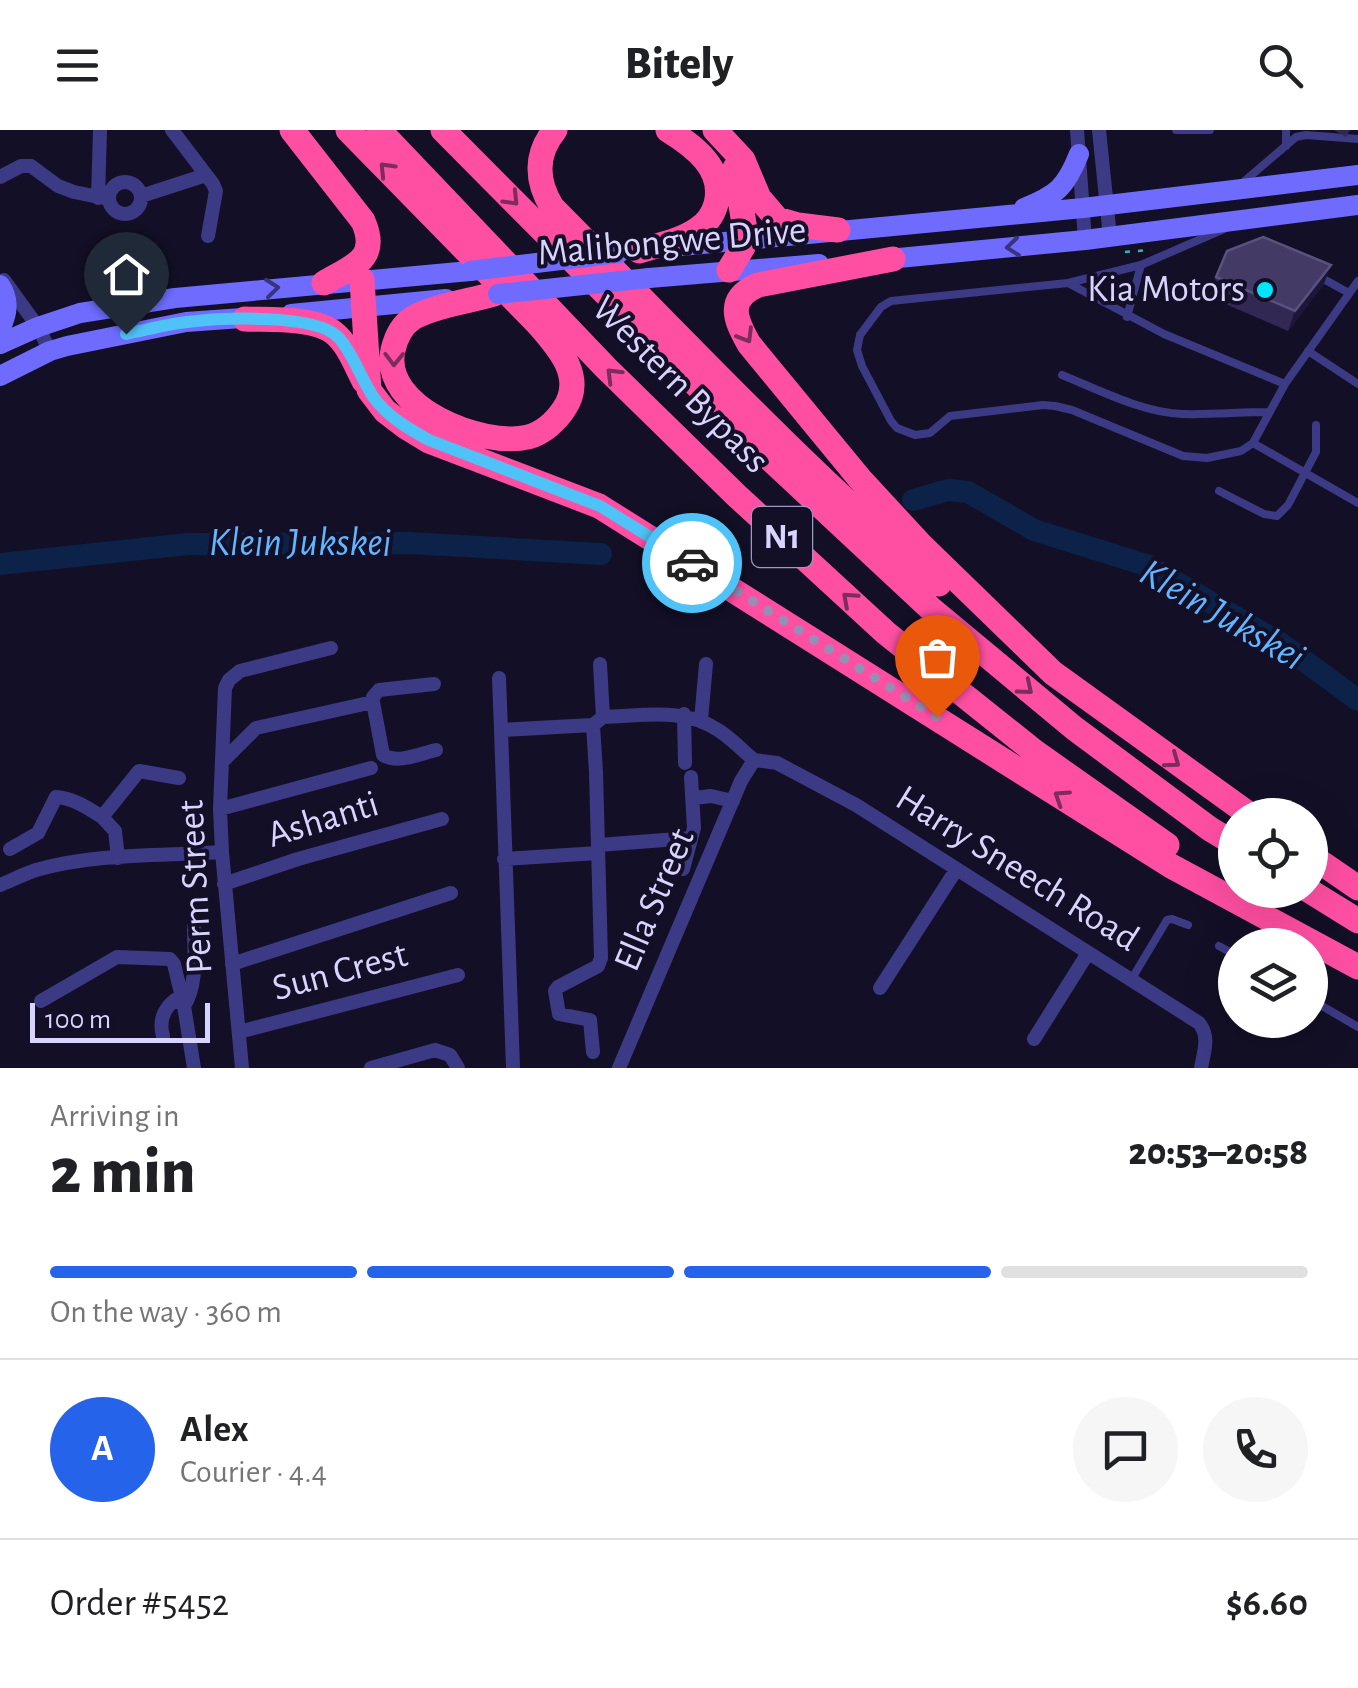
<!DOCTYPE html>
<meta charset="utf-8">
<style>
body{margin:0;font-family:"Alegreya Sans",sans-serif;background:#f6f6f6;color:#202124;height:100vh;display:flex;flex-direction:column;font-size:38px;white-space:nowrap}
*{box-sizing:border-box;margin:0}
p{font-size:32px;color:#757577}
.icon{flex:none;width:55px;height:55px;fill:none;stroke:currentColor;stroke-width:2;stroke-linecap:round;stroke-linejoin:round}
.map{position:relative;height:938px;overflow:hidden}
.drawer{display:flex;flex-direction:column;background:#fff;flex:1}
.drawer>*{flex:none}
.controls{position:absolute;left:1218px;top:668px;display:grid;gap:20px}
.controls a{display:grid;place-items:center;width:110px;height:110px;border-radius:50%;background:#fff;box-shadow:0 10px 40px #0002;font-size:50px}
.scale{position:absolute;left:30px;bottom:25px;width:180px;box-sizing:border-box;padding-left:10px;border:5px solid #d9d4ff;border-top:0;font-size:28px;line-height:35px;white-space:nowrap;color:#d9d4ff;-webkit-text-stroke:8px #130f26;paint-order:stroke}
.pin{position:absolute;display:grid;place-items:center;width:85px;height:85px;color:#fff;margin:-102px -42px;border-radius:50% 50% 50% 0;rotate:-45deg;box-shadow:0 0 10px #0007}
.pin .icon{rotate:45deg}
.courier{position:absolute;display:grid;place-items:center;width:100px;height:100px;margin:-50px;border:8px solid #4fc3f7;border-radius:50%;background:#fff;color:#222;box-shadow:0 2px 12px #0007}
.headline em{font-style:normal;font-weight:800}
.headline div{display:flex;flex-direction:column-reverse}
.headline{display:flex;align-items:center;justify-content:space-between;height:170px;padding:0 50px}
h1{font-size:65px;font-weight:800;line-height:75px}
.bar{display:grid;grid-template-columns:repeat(4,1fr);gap:15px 10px;align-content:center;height:120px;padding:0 50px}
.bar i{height:12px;border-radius:8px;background:#e0e0e0}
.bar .current{background:#2563eb}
.bar p{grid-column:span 4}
.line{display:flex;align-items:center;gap:25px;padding:0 50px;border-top:2px solid #e0e0e0}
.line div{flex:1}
.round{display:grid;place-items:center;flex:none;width:105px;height:105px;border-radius:52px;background:#f6f6f6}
header{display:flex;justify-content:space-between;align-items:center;height:130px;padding:0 50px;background:#fff;font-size:45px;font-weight:800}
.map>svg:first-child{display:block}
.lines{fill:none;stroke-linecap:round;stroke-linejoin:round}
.river{stroke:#0c2248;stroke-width:22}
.path{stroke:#2fb8b0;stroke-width:2.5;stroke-dasharray:5 8;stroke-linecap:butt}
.lane{stroke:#3d3a85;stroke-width:8}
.street{stroke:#3d3a85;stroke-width:14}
.secondary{stroke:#6f6bff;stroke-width:20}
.highway{stroke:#ff4fa3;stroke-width:25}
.secondary-bridge{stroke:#6f6bff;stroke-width:20}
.wall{fill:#312854}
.shaded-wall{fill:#1d163a}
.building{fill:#433a66;stroke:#5a527e;stroke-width:2.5}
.oneway{stroke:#7d2c5e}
.oneway2{stroke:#38347d}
.done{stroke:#948fb3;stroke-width:10;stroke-dasharray:0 18}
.route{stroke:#4fc3f7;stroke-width:12}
.poi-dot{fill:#00e5ff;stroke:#130f26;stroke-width:4}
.labels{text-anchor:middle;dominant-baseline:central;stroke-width:8;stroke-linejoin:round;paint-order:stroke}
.shield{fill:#130f26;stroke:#9e99be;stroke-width:2.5}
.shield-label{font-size:35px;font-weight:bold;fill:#d9d4ff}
.street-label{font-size:38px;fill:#d9d4ff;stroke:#130f26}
.poi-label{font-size:38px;fill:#d9d4ff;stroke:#130f26;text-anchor:end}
.water-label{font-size:40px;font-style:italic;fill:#62b6ff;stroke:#130f26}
</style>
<header><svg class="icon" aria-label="menu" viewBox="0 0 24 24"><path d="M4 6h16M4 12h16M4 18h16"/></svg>Bitely<svg class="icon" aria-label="search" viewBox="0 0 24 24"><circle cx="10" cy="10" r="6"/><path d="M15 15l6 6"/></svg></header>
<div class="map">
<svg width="1358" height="938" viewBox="0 0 1358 938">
<rect width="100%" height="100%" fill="#130f26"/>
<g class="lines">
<path class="river" d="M913,370L948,360L968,362L1034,400L1149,436L1280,513L1358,570
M0,434L188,414L409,413L601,424"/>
<path class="path" d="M1125,122L1151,120"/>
<path class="lane" d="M1176,0H1210
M1286,16V0
M1241,54L1296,7L1306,5L1358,9
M1318,146L1349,163
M1068,153L1141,135L1224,99
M1127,187L1141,135
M1308,221L1358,254
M1062,245C1099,260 1141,282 1182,284C1210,285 1240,282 1269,282
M1285,254L1164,204L1068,153L891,171L881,177L860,205L857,220L862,236L891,291L897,298L915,305L930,303L950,286L1043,275L1055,276L1072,280L1183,326L1207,328L1241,321L1253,313L1285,254L1358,151
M1253,313L1358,373
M1219,361L1264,384L1277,386L1288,375L1316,322V295
M1219,816L1235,825
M1131,850L1167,790L1172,789L1188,795
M1310,869L1358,897"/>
<path class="street" d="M172,0L213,54L216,61L208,106
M1077,0L1085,110
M1099,0L1110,107
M0,47L21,36H31L58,56L74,62L109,69
M109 68a16 16 0 1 1 32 0a16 16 0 1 1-32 0Z
M141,66L206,45
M98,68L100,0
M4,150L38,197L50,221
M600,534L603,587
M499,548L501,600
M434,554L379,560L373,567V572L383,625C398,634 419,624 436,620
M684,584L685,633
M701,590L706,534
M754,630L777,633L856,675L1199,893C1210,906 1204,922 1201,938
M223,631L256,598L373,572
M694,668L711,666L733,671
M220,679L371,638
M102,687L115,701L118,728
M598,715L691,708
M10,719L38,703L56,667C73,668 88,678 102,687L139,641L179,648
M504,729L598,723
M683,739L694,698L691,647
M224,754L298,729L442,689
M0,755C12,750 24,744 36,740C95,723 161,726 222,722
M232,834L451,763
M880,858L956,740
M41,871L117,827L170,829L174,834L184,876L194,938
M239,902L458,845
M163,906C159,892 163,879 175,870L179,871L184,876C198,854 194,822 194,797
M1034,909L1088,823
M593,922L590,890L559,884L555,861L558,857L598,836L601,828L596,642L593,595
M242,938L222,722L220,679L225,558L229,550L240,541L331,518
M371,938L435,920L450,925L458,938
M513,938L501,600L593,595L603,587C642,586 684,577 718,600C731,608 742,620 754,630
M619,938L741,651L754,630"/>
<path class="secondary" d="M1024,78C1057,65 1066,57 1079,24
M671,117L1083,78L1358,45
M878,130L1085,110L1358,75
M649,148L819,134
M0,155C10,170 8,184 0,199
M291,184L446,169
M0,214L38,197L80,183L175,168L470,141
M0,246L50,221L67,216L186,192L257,187"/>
<path class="highway" d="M292,0L363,91C380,129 353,136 324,153
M348,0L537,193C558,217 586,247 564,279C556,291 543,303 528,307C483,318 380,278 393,220C396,207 402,195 413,188C434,176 470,171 494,164
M379,0L606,238L737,366L886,503L1035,622L1167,715
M443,0L769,328L930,478L1074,598L1210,699L1235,714
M555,0C535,24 536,51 552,77C679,205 802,337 939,454
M715,0L743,30L759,68L777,89L798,95L838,100
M639,121C658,115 681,111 698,99C707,93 713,85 716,74C725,39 694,16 668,0
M893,129L758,155C726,169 735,189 749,214L860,349L921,415L1053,543L1250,685
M729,140L743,117L745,100L735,38
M362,150L369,260L385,281L406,297L429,311L599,376L1171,736L1358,837
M245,189C269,190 315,187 334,203C348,214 356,236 364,251
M1310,725L1358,758
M1308,760L1358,791"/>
<path class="secondary-bridge" d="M470,141L619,123
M498,164L649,148"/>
</g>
<path class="wall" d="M1334,0H1350L1346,7Z
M1216,147L1324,154L1288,201L1209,167Z"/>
<path class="shaded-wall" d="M1331,135L1324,154L1288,201L1295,181Z"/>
<path class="building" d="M1263,107L1331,135L1295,181L1216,147L1227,121Z"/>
<defs><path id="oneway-chevron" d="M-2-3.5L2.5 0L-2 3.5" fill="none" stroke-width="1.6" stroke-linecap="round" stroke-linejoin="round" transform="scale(2.5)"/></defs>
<g class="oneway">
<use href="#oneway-chevron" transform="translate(386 39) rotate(-134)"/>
<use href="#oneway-chevron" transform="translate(512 69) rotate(46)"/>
<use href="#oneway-chevron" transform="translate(746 206) rotate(59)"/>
<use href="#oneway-chevron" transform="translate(394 229) rotate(91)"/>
<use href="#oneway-chevron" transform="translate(613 245) rotate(-135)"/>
<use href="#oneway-chevron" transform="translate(849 469) rotate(-138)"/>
<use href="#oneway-chevron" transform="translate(1026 558) rotate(40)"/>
<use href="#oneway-chevron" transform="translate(1173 631) rotate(36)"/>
<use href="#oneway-chevron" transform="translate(1061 667) rotate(-147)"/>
</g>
<g class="oneway2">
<use href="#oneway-chevron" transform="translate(1013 117) rotate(174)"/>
<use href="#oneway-chevron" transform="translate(272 158) rotate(-6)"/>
</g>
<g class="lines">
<path class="done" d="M692,433L937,587"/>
<path class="route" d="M126,204C146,200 167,194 187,192C220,188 317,183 339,208C354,225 361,249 374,268C388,287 409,299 429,310L600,376L692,433"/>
</g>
<circle class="poi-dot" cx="1265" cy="160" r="10"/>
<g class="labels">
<rect class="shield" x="752" y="377" width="60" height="60" rx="8"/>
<g class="shield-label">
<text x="782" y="407">N1</text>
</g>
<g class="street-label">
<text transform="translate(672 112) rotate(-5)">Malibongwe Drive</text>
<text transform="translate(680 255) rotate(45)">Western Bypass</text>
<text transform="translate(323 690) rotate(-17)">Ashanti</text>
<text transform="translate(1017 739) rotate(32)">Harry Sneech Road</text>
<text transform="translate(196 757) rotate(-93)">Perm Street</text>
<text transform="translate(655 770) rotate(-67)">Ella Street</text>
<text transform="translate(340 842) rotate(-15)">Sun Crest</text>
</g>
<g class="poi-label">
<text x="1245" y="160">Kia Motors</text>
</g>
<g class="water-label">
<text x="300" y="413">Klein Jukskei</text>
<text transform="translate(1222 485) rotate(30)">Klein Jukskei</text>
</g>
</g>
</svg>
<div class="controls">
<a><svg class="icon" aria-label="locate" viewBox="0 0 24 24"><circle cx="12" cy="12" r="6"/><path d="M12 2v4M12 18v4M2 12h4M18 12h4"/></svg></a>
<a><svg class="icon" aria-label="layers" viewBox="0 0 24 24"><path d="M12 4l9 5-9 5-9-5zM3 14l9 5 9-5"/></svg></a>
</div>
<div class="scale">100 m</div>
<div class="pin" style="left:937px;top:587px;background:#ea580c"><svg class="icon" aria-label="bag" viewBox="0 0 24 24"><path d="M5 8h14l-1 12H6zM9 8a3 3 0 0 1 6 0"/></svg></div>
<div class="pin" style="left:126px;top:204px;background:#1f2937"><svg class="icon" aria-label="home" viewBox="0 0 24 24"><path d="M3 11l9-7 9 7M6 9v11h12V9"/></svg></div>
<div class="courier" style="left:692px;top:433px"><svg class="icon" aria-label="car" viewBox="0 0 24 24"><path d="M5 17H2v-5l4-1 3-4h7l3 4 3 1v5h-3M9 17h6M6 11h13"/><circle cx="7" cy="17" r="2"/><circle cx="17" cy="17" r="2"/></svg></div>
</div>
<section class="drawer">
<div class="headline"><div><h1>2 min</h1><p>Arriving in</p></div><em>20:53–20:58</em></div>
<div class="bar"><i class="current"></i><i class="current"></i><i class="current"></i><i></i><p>On the way · 360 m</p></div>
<div class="line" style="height:180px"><b class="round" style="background:#2563eb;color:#fff">A</b><div><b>Alex</b><p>Courier · 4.4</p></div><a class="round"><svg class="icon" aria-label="chat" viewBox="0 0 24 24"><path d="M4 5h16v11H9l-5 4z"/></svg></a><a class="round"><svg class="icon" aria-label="phone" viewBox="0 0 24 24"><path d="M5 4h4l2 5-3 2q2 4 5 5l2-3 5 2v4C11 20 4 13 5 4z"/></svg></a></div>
<div class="line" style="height:130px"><div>Order #5452</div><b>$6.60</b></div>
</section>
